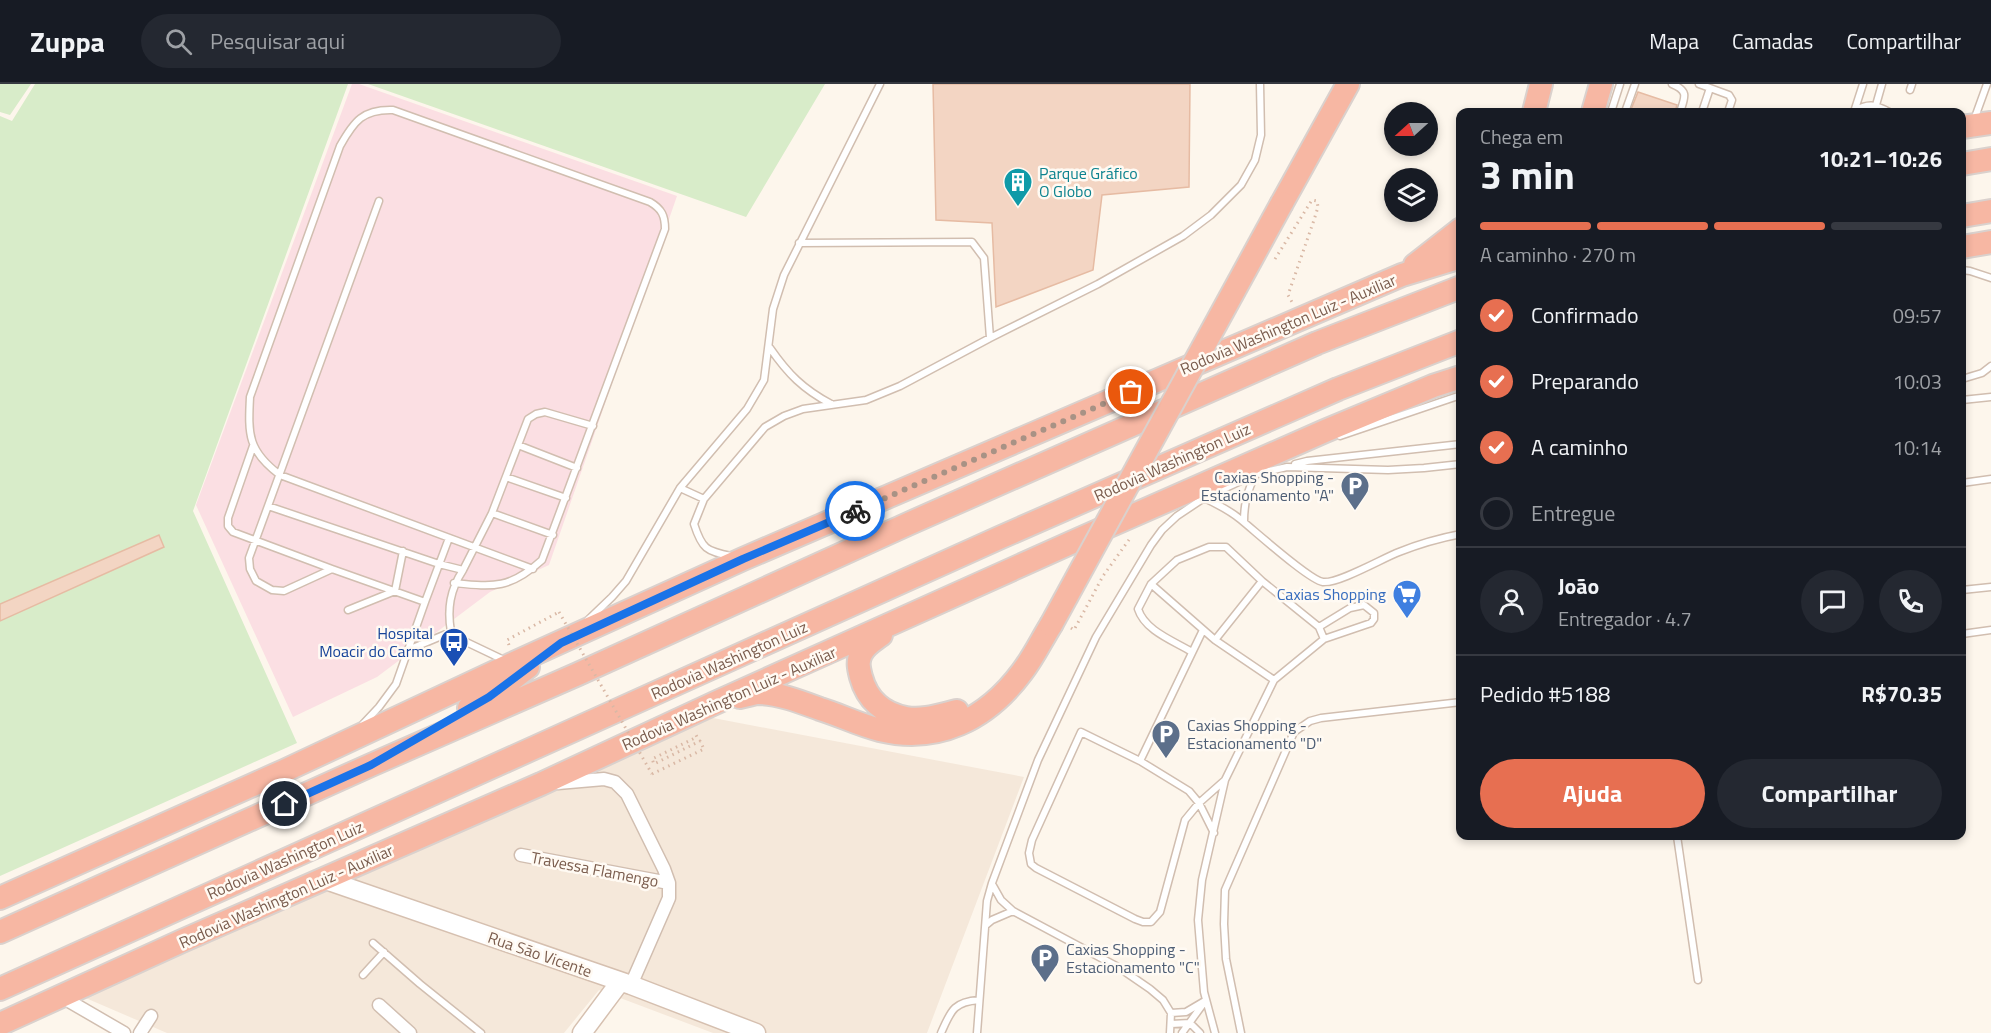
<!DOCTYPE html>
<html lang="pt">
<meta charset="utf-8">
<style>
body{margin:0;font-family:"Titillium Web",sans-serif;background:#242831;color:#f1f3f6;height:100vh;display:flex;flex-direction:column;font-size:22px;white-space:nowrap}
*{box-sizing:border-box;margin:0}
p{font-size:20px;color:#9ea1a6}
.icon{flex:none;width:33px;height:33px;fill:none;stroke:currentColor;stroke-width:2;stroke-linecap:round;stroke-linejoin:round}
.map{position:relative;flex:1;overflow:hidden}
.panel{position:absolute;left:1456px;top:24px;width:510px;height:732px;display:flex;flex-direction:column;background:#171b24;border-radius:12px;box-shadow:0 3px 9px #0003}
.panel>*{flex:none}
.needle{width:39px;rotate:249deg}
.fabs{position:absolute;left:1384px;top:18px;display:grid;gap:12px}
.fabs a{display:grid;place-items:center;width:54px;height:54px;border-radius:50%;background:#171b24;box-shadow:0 3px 9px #0003;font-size:30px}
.pin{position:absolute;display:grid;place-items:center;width:51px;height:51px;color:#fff;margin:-26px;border:3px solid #fff;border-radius:50%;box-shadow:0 2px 6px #0007}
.courier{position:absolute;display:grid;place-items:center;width:60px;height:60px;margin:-30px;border:4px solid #1a73e8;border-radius:50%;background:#fff;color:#222;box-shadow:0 2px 8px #0007}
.headline em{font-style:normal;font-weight:700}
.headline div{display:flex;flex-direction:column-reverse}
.headline{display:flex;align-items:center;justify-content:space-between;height:102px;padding:0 24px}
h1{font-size:39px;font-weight:700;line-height:45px}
.bar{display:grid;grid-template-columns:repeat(4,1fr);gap:9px 6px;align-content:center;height:72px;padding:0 24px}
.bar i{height:8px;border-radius:4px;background:#363941}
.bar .current{background:#e76f51}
.bar p{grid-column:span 4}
.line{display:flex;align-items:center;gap:15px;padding:0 24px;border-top:2px solid #363941}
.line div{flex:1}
.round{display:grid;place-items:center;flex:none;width:63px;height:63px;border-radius:32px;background:#242831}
ol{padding:0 24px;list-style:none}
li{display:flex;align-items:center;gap:18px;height:66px}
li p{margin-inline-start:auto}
li .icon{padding:6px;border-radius:50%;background:#e76f51;color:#fff;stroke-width:4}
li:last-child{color:#9ea1a6}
li i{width:33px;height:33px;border:3px solid #363941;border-radius:50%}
.primary-button{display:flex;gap:12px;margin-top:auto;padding:12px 24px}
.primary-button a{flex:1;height:69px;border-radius:36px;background:#e76f51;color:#fff;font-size:24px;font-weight:700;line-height:69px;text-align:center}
.primary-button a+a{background:#242831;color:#f1f3f6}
header{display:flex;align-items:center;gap:36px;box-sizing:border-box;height:84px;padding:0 30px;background:#171b24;border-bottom:2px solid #363941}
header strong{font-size:28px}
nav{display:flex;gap:33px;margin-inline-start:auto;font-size:21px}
.search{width:420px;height:54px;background:#242831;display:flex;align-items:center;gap:15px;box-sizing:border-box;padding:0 21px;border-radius:33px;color:#9ea1a6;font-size:22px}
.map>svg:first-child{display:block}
.residential{fill:#f5e8da}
.medical{fill:#fbdfe3}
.green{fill:#d8ecc9}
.building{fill:#f3d5c3;stroke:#e6bba3;stroke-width:1.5}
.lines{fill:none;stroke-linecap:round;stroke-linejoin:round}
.lane-casing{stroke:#d1beb0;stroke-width:9}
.street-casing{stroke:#d1beb0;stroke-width:15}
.secondary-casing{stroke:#d6c0b0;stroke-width:21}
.highway-casing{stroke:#dad1cd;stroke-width:26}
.path{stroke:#d9b8a5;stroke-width:3;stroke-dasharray:1.5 4.5;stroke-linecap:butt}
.lane{stroke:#fff;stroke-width:6}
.street{stroke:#fff;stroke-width:12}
.secondary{stroke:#fff;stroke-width:18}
.highway{stroke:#f7b7a3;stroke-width:22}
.highway-bridge-casing{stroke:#dad1cd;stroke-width:26;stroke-linecap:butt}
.path-bridge{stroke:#d9b8a5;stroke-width:3;stroke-dasharray:1.5 4.5;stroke-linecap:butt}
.highway-bridge{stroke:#f7b7a3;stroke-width:22}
.done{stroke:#a89285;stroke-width:6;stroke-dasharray:0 10.8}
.route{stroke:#1a73e8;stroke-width:8}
.labels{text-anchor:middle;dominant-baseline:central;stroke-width:5;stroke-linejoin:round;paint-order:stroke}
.culture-label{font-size:16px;fill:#0d838f;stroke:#fffaf3;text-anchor:start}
.street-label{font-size:16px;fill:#7a5c4d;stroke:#fffaf3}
.service-label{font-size:16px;fill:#4e5e75;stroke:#fffaf3;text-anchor:start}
.shop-label{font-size:16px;fill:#366cbe;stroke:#fffaf3;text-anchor:end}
.transit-label{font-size:16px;fill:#164399;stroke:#fffaf3;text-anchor:end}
</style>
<header>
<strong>Zuppa</strong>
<div class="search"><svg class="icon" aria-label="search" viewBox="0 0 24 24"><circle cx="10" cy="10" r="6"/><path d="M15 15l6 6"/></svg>Pesquisar aqui</div>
<nav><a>Mapa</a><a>Camadas</a><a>Compartilhar</a></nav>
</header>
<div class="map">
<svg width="1991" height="949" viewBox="0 0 1991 949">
<rect width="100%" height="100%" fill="#fdf6ec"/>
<path class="residential" d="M708,633L1024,693L927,949H713L599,906L564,949H167L81,912Z"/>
<path class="medical" d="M352,0H359L677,112L549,481L490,508L377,593L293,633L196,421Z"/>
<path class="green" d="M0,0H31L10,31L0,28Z
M35,0H348L193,427L297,659L0,792V32L12,37Z
M368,0H825L746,133Z"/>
<path class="building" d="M933,0H1190L1189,103L1102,111L1093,186L996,223L992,139L936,136Z
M1638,8L1677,21L1675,28H1630Z
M159,451L164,463L0,537V520Z"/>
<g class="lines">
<g class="lane-casing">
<path id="lane" d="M1672,0C1689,7 1685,13 1680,28
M1699,0L1710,4L1702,28
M1710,4L1729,11L1732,16L1728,28
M1910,6L1912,0
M1876,21L1882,0
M1854,27C1868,19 1875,20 1889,28
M1611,28L1620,0
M1625,28L1635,0
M1854,28L1863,0
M1974,36L1987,0
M799,159L972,158L984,174L990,254
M1962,186L1970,187L1991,194
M770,264C788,290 803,305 831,320
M1962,295L1982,289L1991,282
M1962,316L1991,313
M1340,352L1461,311
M518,361L577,384
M253,362L228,434V442L233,448L332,485
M1295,380L1307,377L1461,360
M1461,380L1424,384L1388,386L1287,383L1256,390L1204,414C1217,420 1229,426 1240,435C1255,447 1309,496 1323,498C1338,500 1383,474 1399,468C1419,460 1440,454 1461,450
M506,393L566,414
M1962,399L1991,395
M680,404L704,415
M268,422L379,117
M492,429L553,451
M1244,438C1244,420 1247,407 1256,390
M731,472C706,467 702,465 694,440L704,415L765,343L784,332L803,325L866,316L900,302L990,254L1098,200L1183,152L1211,131L1241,101L1255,76L1261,51L1260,0
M463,486L492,429L528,335L536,330L545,328L593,342
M454,499C494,503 510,505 542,476L665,145C665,132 662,125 650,118L393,26C363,25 354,37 340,62L250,313C248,351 248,367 280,391L533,485
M1151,500L1215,556L1274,596
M1962,506L1991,503
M425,518L449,454
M348,526L395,507L403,467
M588,536L612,513L626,497L680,404L747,325L764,296L773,225L784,191L880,0
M1962,550L1991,546
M1215,556L1262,497
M408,566L451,548
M1192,568C1174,557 1145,547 1138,525L1151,500L1177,476L1209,463H1226L1262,497L1319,543L1324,555
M363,640L379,623L396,600L425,518L332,485L284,507L272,506L256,497L250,485L249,474L268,422L439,480L463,486C450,506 447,525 451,548L462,556L506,577
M1140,677L1203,546
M1214,749L1199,719L1189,707L1140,677L1081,648L1032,756L1029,769L1031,780L1036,784L1135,835L1143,838H1151L1160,828L1185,736L1199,719L1225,696
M1677,752L1698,896
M992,800L1001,816L1013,827L1118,883L1150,905L1163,916L1171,929L1170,949
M986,841L992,836L1013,827
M373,859L420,900L481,949
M363,891L384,868
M1171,929L1186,928L1203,918
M1171,940L1190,939L1200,949
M941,949C951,927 953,918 979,916
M977,949L987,817L992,799L1038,676L1096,553L1151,461L1162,446L1177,432L1204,414
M1182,949L1206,916
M1215,949L1204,908L1198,836L1202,796L1225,696L1274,596L1324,555L1371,539L1374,535V529L1364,521L1350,524L1319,543
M1241,949L1226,875L1224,840L1225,806L1294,648L1310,637L1321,634L1461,618"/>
</g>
<g class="street-casing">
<path id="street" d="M558,699L604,695L615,698L627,710L664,785L669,799V814L631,901
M521,771L669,799
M62,913L124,949
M379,921L410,949
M140,949L151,932"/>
</g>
<g class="secondary-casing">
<path id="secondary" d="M323,795L631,901L756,949
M582,949L620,898"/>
</g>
<g class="highway-casing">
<path id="highway" d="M1534,28L1541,0
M1593,28L1601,0
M1962,43L1991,39
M1962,80L1991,75
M1282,119L1348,0
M1962,132L1991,127
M1962,163L1991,158
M1415,181L1461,145
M881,551C873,557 865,561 861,570C857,578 859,585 861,593C867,615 883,630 906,634C923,637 940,631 957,627
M740,613C745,612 752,610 758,609C778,609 801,618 820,625C840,631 859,641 880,646C938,660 987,635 1022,588C1033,574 1041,557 1051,541
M469,624L489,613L528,583
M0,814L284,687L512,580L743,475L1402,191L1461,173
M0,848L371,681L578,590L908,440L1317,259L1461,203
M0,905L999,454L1338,305L1461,257
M0,940L182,857L541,700L715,619L1075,457L1325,347L1433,302L1461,293"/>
</g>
<path class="path" d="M1275,175L1312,116L1317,117L1318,123L1314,136L1288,211L1292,218
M1071,544L1074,546L1103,492L1131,453
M509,561L507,556L559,528
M652,690L704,665L700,657L654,680L652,675L697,653L695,649"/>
<use href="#lane" class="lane"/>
<use href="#street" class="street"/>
<use href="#secondary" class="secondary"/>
<use href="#highway" class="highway"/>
<g class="highway-bridge-casing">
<path id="highway-bridge" d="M1051,541L1282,119"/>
</g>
<path class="path-bridge" d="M559,528L652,690"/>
<use href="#highway-bridge" class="highway-bridge"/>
</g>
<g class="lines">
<path class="done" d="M855,427L1131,308"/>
<path class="route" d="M285,720L371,681L489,613L561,559L743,475L855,427"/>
</g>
<defs>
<g id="building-pin" transform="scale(1.5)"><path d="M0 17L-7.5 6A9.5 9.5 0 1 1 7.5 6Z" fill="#0f9aa8" stroke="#fffaf3"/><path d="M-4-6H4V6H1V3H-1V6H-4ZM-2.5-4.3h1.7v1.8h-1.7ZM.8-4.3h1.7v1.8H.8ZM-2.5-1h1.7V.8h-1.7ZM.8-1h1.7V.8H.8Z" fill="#fff"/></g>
<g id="parking-pin" transform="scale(1.5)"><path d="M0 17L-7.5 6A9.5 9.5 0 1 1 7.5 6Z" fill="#5c6f8a" stroke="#fffaf3"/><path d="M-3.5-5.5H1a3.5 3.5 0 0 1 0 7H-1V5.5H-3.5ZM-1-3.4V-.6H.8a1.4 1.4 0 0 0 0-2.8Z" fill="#fff"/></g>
<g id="supermarket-pin" transform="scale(1.5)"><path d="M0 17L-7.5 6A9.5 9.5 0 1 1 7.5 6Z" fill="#3f7fe0" stroke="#fffaf3"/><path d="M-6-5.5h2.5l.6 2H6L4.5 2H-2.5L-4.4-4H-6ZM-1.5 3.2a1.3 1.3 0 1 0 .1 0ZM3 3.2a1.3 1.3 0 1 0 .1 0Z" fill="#fff"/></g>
<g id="bus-pin" transform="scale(1.5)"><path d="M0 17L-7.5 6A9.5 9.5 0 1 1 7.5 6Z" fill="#1a4fb4" stroke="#fffaf3"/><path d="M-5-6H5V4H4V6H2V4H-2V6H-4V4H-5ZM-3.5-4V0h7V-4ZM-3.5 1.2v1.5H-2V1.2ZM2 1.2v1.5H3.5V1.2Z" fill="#fff"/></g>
</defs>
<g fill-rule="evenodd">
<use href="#building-pin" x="1018" y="98"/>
<use href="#parking-pin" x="1355" y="402"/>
<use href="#supermarket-pin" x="1407" y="510"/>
<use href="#bus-pin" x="454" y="558"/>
<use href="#parking-pin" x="1166" y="650"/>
<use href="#parking-pin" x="1045" y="874"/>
</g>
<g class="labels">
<g class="culture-label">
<text x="1039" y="89">Parque Gráfico<tspan x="1039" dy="18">O Globo</tspan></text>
</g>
<g class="street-label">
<text transform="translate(1288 240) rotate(-23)">Rodovia Washington Luiz - Auxiliar</text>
<text transform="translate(1172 378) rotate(-24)">Rodovia Washington Luiz</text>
<text transform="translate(729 576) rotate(-24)">Rodovia Washington Luiz</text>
<text transform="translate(729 614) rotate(-24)">Rodovia Washington Luiz - Auxiliar</text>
<text transform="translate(285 776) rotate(-24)">Rodovia Washington Luiz</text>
<text transform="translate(595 785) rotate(11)">Travessa Flamengo</text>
<text transform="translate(286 812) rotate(-24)">Rodovia Washington Luiz - Auxiliar</text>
<text transform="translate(540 870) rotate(19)">Rua Sāo Vicente</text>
</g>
<g class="service-label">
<text x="1334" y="393" text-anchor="end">Caxias Shopping -<tspan x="1334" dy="18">Estacionamento "A"</tspan></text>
<text x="1187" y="641">Caxias Shopping -<tspan x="1187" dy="18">Estacionamento "D"</tspan></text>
<text x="1066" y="865">Caxias Shopping -<tspan x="1066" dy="18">Estacionamento "C"</tspan></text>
</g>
<g class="shop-label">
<text x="1386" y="510">Caxias Shopping</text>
</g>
<g class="transit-label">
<text x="433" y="549">Hospital<tspan x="433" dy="18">Moacir do Carmo</tspan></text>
</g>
</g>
</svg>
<div class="fabs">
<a><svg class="needle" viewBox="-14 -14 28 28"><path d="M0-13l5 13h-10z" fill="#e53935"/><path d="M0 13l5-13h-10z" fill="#9ea1a6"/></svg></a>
<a><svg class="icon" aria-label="layers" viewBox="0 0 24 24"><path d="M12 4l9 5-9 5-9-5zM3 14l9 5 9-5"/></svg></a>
</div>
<div class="pin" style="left:1131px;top:308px;background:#ea580c"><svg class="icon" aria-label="bag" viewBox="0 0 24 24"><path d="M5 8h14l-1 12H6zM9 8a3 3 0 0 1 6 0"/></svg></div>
<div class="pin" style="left:285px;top:720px;background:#1f2937"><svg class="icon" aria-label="home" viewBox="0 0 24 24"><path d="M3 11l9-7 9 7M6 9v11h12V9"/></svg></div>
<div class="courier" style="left:855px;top:427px"><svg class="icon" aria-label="bike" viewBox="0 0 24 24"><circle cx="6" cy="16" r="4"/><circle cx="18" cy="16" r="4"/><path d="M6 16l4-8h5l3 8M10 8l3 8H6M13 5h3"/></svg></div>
<section class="panel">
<div class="headline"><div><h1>3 min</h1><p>Chega em</p></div><em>10:21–10:26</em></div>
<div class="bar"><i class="current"></i><i class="current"></i><i class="current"></i><i></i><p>A caminho · 270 m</p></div>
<ol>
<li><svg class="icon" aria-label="check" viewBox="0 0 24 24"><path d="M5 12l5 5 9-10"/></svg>Confirmado<p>09:57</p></li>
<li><svg class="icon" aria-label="check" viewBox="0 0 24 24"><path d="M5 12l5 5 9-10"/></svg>Preparando<p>10:03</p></li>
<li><svg class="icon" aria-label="check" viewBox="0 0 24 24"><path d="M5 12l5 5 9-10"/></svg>A caminho<p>10:14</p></li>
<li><i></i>Entregue</li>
</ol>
<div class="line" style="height:108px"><a class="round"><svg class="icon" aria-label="person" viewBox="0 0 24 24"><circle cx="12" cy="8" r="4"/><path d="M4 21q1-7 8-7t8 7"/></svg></a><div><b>João</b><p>Entregador · 4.7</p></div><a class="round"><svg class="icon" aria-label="chat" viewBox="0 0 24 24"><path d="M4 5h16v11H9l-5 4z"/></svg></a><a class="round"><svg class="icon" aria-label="phone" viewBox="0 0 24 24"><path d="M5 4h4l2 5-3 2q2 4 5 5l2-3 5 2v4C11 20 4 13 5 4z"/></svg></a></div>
<div class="line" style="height:78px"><div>Pedido #5188</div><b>R$70.35</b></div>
<div class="primary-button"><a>Ajuda</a><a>Compartilhar</a></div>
</section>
</div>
